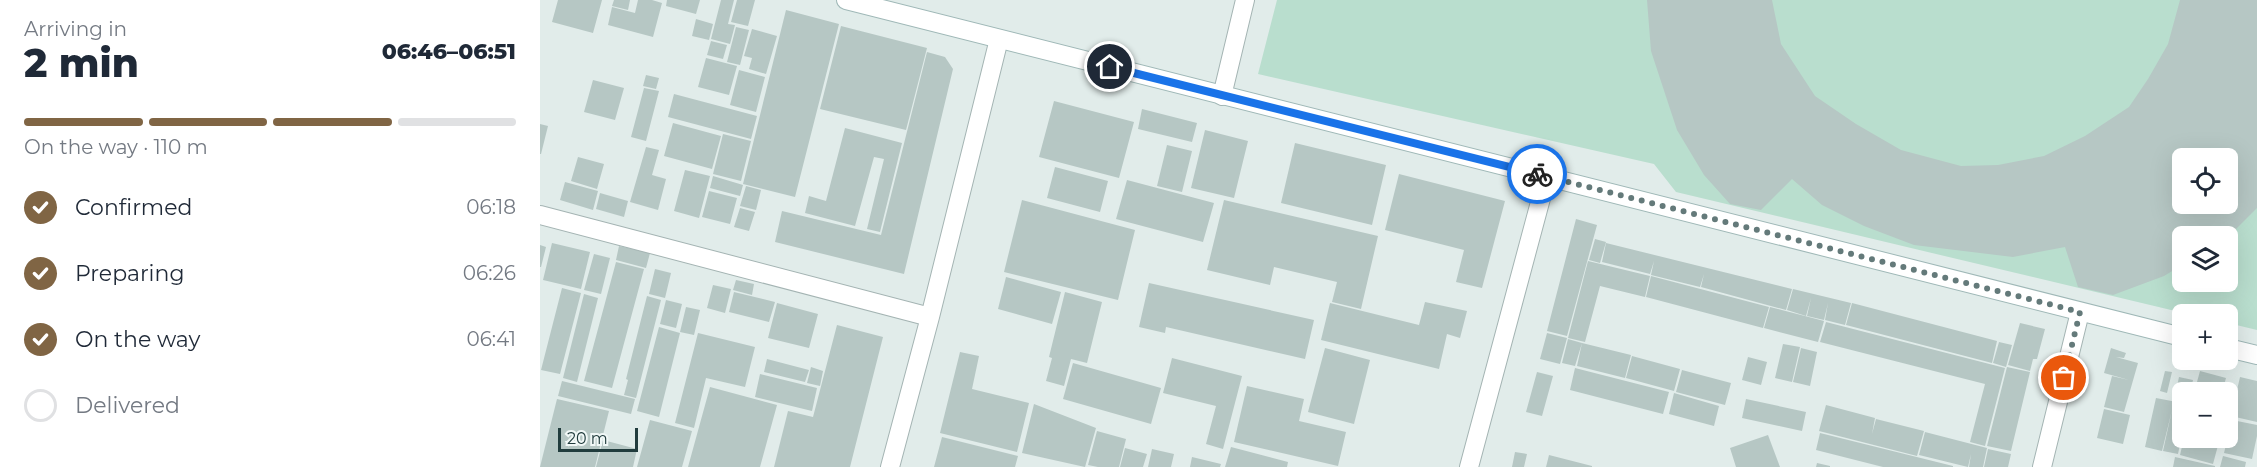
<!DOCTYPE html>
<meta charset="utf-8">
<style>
body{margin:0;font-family:Montserrat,sans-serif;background:#f6f6f7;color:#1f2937;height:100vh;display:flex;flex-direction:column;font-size:22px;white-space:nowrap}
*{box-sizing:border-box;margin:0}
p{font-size:20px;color:#747a83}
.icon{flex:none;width:33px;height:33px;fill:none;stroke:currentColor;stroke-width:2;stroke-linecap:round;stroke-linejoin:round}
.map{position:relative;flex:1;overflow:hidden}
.drawer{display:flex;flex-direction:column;background:#fff;width:540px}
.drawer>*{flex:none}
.fabs{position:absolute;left:1632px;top:148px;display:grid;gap:12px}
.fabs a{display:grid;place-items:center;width:66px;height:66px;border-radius:9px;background:#fff;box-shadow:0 6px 24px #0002;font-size:30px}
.scale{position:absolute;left:18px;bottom:15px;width:80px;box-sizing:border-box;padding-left:6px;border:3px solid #213c3d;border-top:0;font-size:16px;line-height:21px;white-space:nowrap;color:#213c3d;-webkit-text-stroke:4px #f1f8f7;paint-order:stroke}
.pin{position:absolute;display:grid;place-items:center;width:51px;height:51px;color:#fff;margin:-26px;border:3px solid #fff;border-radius:50%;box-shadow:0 2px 6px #0007}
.courier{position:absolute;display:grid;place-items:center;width:60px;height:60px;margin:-30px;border:4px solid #1a73e8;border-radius:50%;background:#fff;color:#222;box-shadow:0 2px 8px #0007}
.summary em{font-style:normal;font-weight:800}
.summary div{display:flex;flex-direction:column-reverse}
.summary{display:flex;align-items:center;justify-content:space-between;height:102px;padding:0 24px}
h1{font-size:39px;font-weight:800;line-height:45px}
.bar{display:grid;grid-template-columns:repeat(4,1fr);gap:9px 6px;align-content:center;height:72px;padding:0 24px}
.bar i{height:8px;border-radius:4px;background:#e0e1e3}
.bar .current{background:#806544}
.bar p{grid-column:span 4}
ol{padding:0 24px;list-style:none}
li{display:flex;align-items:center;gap:18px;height:66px}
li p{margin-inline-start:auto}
li .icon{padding:6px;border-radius:50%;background:#806544;color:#fff;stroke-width:4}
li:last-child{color:#747a83}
li i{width:33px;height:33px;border:3px solid #e0e1e3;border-radius:50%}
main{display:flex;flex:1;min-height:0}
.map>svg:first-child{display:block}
.green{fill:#b9dece;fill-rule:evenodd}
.building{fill:#b6c7c4;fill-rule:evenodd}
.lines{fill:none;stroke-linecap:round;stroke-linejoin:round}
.street-casing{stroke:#a4b4b3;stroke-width:20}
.secondary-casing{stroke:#9fb8b7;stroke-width:20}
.street{stroke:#fff;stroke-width:18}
.secondary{stroke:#fff;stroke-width:18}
.done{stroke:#647a7a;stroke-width:6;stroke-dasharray:0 10.8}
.route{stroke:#1a73e8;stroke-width:8}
</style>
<main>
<section class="drawer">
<div class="summary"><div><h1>2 min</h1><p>Arriving in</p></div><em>06:46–06:51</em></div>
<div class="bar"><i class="current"></i><i class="current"></i><i class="current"></i><i></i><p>On the way · 110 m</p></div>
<ol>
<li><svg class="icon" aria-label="check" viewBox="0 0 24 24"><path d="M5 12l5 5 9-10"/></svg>Confirmed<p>06:18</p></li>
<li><svg class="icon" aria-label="check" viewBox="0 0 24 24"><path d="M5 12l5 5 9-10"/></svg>Preparing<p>06:26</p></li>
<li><svg class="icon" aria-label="check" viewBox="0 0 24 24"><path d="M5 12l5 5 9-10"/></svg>On the way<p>06:41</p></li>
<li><i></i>Delivered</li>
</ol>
</section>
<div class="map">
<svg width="1717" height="467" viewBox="0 0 1717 467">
<rect width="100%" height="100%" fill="#e1ecea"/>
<path class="green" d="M737,0H1717V330L1688,323V315H1652L1136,192L1114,164L718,74ZM1642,159H1688V204H1642ZM1642,237H1688V282H1642Z"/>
<path class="building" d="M18,0H62L53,33L12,22Z
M74,0H90L88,10L72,6Z
M98,0H112L122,3L113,37L68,25L72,7L95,13Z
M127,0H160L156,14L126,6Z
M181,0H194L188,24L195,25L190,44L171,39Z
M197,0H215L208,26L191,22Z
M1107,0H1232L1241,44L1275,96L1316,124L1361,150L1421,166L1458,165L1504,156L1545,136L1589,107L1608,79L1628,44L1640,0H1717V208L1688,237H1642V265L1624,276L1573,295L1538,287L1525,247L1473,257L1374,245L1324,226L1282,205L1252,179L1221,210L1190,204L1164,175L1137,130L1111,51ZM1642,159H1688V204H1642Z
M246,10L299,24L255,197L203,184Z
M156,19L173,24L169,40L152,36Z
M301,26L387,48L366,130L280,109Z
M196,27L209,30L200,65L187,62Z
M212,29L237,36L226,74L209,69L212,58L204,56Z
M171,41L187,45L183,59L167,55Z
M387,52L405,57L413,69L364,274L235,242L242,211L341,235Z
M166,58L197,66L189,95L158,87Z
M199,70L225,77L216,112L190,105Z
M106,75L119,78L116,89L103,86Z
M53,80L84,88L75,120L44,112Z
M104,88L119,91L106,141L91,137Z
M134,94L217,116L211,139L128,117Z
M514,101L594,122L579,178L499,157Z
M602,109L657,123L652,142L598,129Z
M133,123L181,136L172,169L124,156Z
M0,124L8,126L1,154H0Z
M305,128L362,143L340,232L327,229L344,159L334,157L315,226L265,213L269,196L286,201Z
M665,130L708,141L694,198L651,188Z
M183,134L211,141L201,181L173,174Z
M755,143L846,165L832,225L741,203Z
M627,145L652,151L642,192L617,186Z
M106,147L119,150L112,175L126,179L118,210L90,202Z
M38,157L64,164L57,189L31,181Z
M515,167L568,181L560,212L507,198Z
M145,170L170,176L159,218L134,211Z
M859,174L965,201L942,288L916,282L924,250L845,230Z
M173,176L203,185L200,196L170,188Z
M587,180L674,203L663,242L576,219Z
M25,182L58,191L53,210L20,200Z
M206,186L221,190L216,210L200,206Z
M169,191L197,198L190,224L162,217Z
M60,193L88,201L84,217L56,209Z
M482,200L595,230L578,300L464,272Z
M684,200L838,236L821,309L792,302L797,282L734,267L730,285L667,270Z
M200,208L215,212L209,231L194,227Z
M1036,219L1057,225L1027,336L1007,331Z
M1055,239L1066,242L1060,263L1049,260Z
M12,243L50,252L41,289L3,280Z
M1066,243L1252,289L1246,310L1161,287L1164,274L1160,287L1111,275L1114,261L1110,274L1062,262Z
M0,245L6,247L1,267H0Z
M79,246L110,253L106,268L76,260Z
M54,254L70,258L61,294L44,290Z
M1048,261L1110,276L1105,297L1060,286L1045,342L1028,338Z
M76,262L104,269L72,388L44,381Z
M115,269L131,273L125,298L109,294Z
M1111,276L1229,307L1223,328L1106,297Z
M466,277L521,292L512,324L458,309Z
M196,280L214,284L212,295L193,290Z
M609,283L774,320L765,359L626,327L625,333L599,327Z
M173,285L191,289L185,313L167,308Z
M22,288L41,293L20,374L1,370Z
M1253,289L1311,303L1305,325L1285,320L1288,303L1284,320L1267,316L1271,298L1266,316L1247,310Z
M194,292L235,302L229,322L189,312Z
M525,292L562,302L547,363L531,359L524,386L506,381L512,358L509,357Z
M44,294L58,298L37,382L23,378Z
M107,296L121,300L96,398L84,395L88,380L86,379Z
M126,300L142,304L136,328L120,324Z
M885,302L927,311L920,338L907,334L899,369L781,340L790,303L879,325Z
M237,303L278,314L269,348L228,338Z
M1312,303L1457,341L1452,363L1306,325Z
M146,307L160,310L154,335L140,332Z
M1230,307L1284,321L1278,342L1224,328Z
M1286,322L1465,368L1445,446L1430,442L1445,384L1280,342Z
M1480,323L1505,329L1497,359H1493L1490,371L1468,365Z
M297,325L343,337L310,467H234L248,411L273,417Z
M119,327L140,333L119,417L97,411Z
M158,333L215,347L205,387L166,378L154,428L135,423Z
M1007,333L1027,338L1020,364L1000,359Z
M1028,339L1042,343L1035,366L1022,363Z
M1459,342L1472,345L1466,367L1453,363Z
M1042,343L1091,355L1085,378L1037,366Z
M1243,344L1260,347L1252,382L1235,378Z
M785,348L830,360L814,424L768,412Z
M1261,348L1277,352L1270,386L1253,382Z
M1571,348L1586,353L1584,358L1576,357L1598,363L1584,412L1564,407L1572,376L1589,380L1564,373Z
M420,352L439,356L432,389L489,403L477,452L400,433Z
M1092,356L1140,369L1134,391L1086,378Z
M1208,357L1227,362L1221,385L1202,380Z
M632,358L702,376L683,449L666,444L676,406L623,393Z
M227,359L269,370L265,382L224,372Z
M533,363L621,388L611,424L523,399Z
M271,367L283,371L280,386L267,383Z
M1467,367L1490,372L1471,451L1447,446Z
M1035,368L1129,392L1123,414L1030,390Z
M1142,370L1191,383L1185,405L1136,392Z
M1625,371L1632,372L1627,393L1620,391Z
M1660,371L1686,378L1682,393H1654Z
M997,372L1013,376L1002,416L986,412Z
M220,374L277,388L272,411L215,397Z
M1639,377L1653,380L1650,393H1642V398L1635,396Z
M1700,377L1717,381V422L1691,416Z
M22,381L95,399L91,414L18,396Z
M707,386L764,399L759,421L806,432L798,466L694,442Z
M170,387L237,405L220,467H148Z
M1134,393L1179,406L1174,426L1129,414Z
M1616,398L1642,403V434L1638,454L1623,451L1632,410L1622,451L1605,447Z
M17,399L69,411L55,467H0Z
M1206,399L1266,412L1262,431L1202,418Z
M494,404L556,428L545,467L482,453Z
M1286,405L1335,418L1332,434L1336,419L1384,431L1377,456L1279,431Z
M1564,409L1590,415L1583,444L1557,438Z
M110,420L152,431L142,467H97Z
M1692,420L1717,425V436L1712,459L1684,453Z
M557,431L586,439L579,467H558L548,465Z
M1385,432L1447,448L1443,467H1429L1431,454L1428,467L1379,455Z
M1280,433L1413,466V467H1343L1276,450Z
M1228,435L1240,467H1196L1190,448Z
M402,437L478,456L475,467H394Z
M1644,438H1680L1673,464L1640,455Z
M63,440L97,449L93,467H56Z
M691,447L748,462L747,467H685Z
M585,448L607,454L603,467H580Z
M612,449L634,454L631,467H608Z
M1448,449L1471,454L1468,467H1444Z
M975,452L987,454L984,467H972Z
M1009,455L1052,466V467H1006Z
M1683,456L1706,462L1705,467H1680Z
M652,457L681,464L680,467H650Z
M1635,457L1675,466V467H1633Z
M1277,463L1290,466V467H1276Z"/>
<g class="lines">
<g class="street-casing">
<path id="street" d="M682,96L705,0
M0,215L390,317
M350,467L390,317L459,39
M929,467L1007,176
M1502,467L1540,312"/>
</g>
<g class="secondary-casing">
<path id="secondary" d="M306,0L1642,337
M1688,348L1717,355"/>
</g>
<use href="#street" class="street"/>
<use href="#secondary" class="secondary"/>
</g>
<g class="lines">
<path class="done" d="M997,174L1540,312L1524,378"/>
<path class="route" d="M570,67L997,174"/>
</g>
</svg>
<div class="fabs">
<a><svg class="icon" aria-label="locate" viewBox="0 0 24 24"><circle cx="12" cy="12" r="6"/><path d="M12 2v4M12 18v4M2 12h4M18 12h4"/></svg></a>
<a><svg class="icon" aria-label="layers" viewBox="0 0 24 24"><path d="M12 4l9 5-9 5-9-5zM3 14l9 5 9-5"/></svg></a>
<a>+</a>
<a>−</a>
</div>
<div class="scale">20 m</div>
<div class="pin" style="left:1524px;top:378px;background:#ea580c"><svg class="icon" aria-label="bag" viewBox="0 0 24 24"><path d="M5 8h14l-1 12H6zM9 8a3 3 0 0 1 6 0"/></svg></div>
<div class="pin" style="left:570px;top:67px;background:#1f2937"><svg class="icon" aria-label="home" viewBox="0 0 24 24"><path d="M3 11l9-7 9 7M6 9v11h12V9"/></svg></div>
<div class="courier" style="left:997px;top:174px"><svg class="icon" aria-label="bike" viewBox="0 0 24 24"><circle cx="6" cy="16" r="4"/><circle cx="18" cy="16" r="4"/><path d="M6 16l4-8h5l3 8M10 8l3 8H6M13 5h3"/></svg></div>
</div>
</main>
